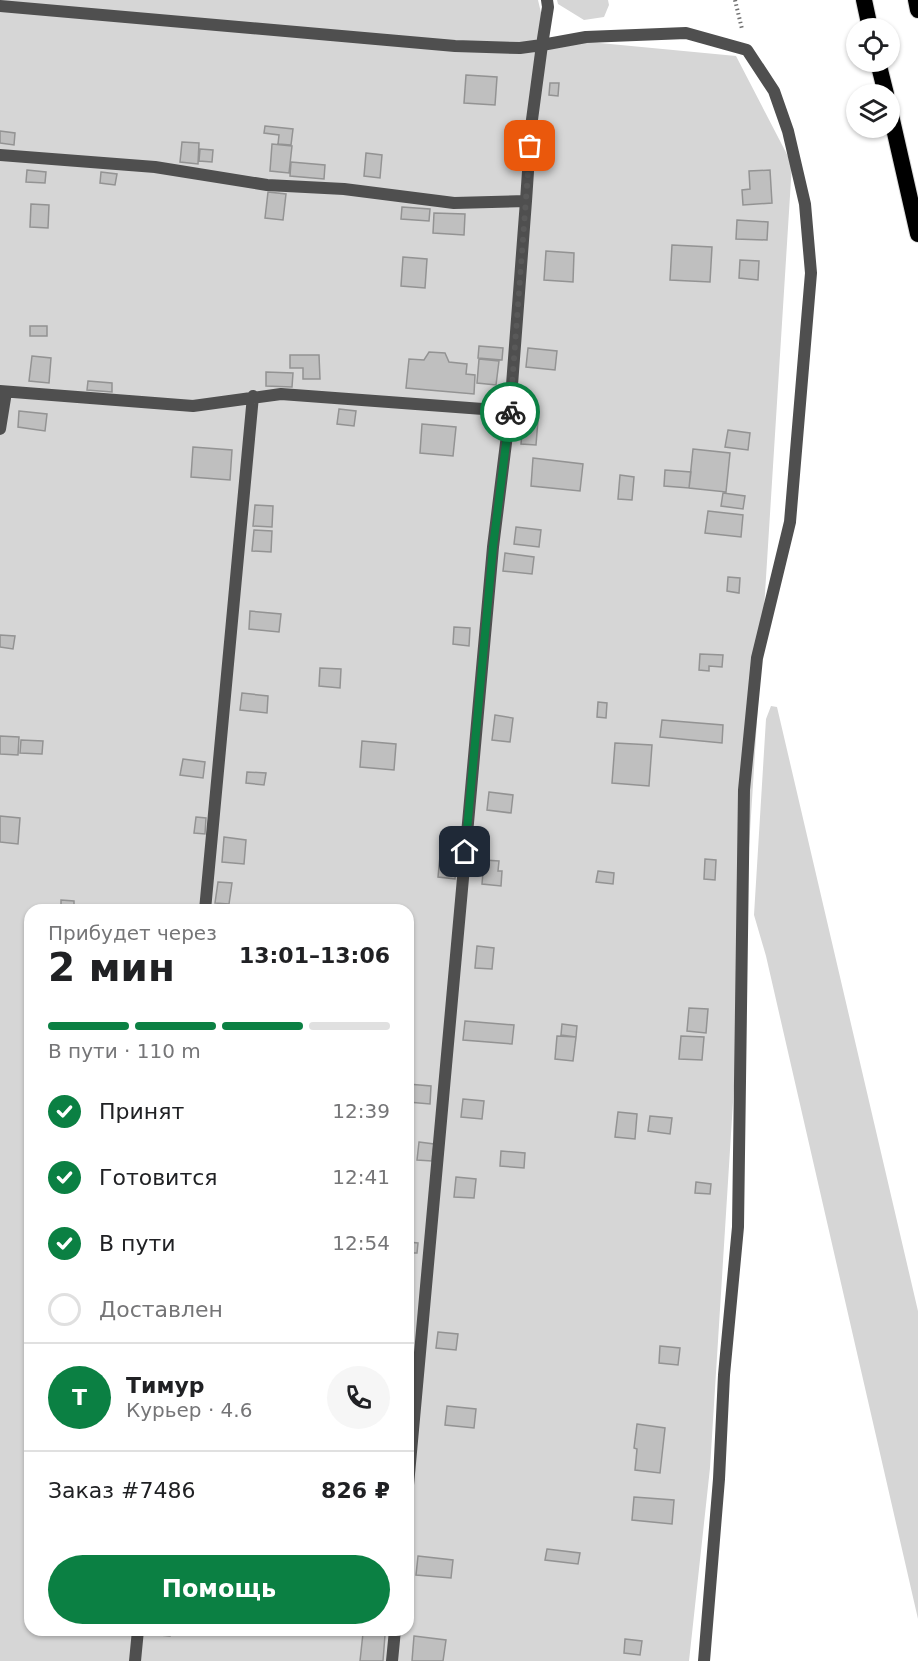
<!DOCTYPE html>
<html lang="ru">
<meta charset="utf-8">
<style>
body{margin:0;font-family:"DejaVu Sans",sans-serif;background:#f6f6f6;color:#202124;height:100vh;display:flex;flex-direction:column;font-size:22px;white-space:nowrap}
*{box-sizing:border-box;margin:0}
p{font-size:20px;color:#757577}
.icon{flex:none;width:33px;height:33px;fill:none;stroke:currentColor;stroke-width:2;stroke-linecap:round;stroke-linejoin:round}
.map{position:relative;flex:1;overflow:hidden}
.drawer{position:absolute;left:24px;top:904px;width:390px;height:732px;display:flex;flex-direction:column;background:#fff;border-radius:18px;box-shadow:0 2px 4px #0004}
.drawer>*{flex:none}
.controls{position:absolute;left:846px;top:18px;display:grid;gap:12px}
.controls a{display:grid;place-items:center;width:54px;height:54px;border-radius:50%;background:#fff;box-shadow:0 2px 4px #0004;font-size:30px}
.pin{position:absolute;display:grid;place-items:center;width:51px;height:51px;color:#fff;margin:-26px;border-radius:12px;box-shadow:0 3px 9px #0006}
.courier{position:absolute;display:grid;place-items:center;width:60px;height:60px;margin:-30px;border:4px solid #0b8043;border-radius:50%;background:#fff;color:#222;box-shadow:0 2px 8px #0007}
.summary em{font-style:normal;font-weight:600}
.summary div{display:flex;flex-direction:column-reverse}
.summary{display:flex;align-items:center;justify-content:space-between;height:102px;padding:0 24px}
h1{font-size:39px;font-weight:600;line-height:45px}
.bar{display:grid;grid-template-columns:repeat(4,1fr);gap:9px 6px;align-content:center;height:72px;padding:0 24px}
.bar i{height:8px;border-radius:4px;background:#e0e0e0}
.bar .active{background:#0b8043}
.bar p{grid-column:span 4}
.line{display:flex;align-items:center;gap:15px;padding:0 24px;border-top:2px solid #e0e0e0}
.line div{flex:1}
.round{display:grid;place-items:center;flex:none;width:63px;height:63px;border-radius:32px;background:#f6f6f6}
ol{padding:0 24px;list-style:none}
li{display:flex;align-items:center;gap:18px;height:66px}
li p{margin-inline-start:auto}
li .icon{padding:6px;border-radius:50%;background:#0b8043;color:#fff;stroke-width:4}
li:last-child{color:#757577}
li i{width:33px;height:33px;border:3px solid #e0e0e0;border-radius:50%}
.action{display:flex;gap:12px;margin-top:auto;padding:12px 24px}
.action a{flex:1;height:69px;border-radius:36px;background:#0b8043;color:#fff;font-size:24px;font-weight:600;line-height:69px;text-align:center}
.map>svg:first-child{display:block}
.green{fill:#d6d6d6;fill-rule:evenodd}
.building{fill:#bfbfbf;stroke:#939393;stroke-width:1.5}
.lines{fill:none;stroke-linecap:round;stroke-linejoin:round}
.trunk-casing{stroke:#dbdbdb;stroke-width:18}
.path{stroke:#717171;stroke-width:4;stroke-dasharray:1.5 3;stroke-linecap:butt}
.service{stroke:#4f4f4f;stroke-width:12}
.trunk{stroke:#000;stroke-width:16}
.done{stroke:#595959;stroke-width:6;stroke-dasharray:0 10.8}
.route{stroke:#0b8043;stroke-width:8}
</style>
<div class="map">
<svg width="918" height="1661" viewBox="0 0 918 1661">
<rect width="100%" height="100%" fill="#fff"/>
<path class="green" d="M0,0H538L547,38L736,56L792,164L710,1468L689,1661H0ZM30,910H408V1630H30Z
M557,0H608L609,5L604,17L584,20L558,4Z
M771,706L777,707L918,1311V1619L766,956L754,915L766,719Z"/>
<path class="building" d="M466,75L497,77L495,105L464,103Z
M550,83H559L558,96L549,95Z
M265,126L293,129L291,145L278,144L279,135L264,133Z
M0,131L15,133L14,145L0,143Z
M182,142L199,143L198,164L180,162Z
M272,144L292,146L289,173L270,171Z
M200,149L213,150L212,162L199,161Z
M366,153L382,155L380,178L364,176Z
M291,162L325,165L324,179L290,176Z
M27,170L46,172L45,183L26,182Z
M770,170L772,203L743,205L742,190L750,189L749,171Z
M101,172L117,174L115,185L100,183Z
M268,192L286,194L283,220L265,218Z
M31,204L49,205L48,228L30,227Z
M402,207L430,209L429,221L401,219Z
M434,213L465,214L464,235L433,233Z
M737,220L768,222L767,240L736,239Z
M672,245L712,247L710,282L670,280Z
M546,251L574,253L573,282L544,280Z
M403,257L427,259L425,288L401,286Z
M740,260L759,261L758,280L739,278Z
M30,326H47V336H30Z
M479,346L503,348L502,360L478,358Z
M528,348L557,351L555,370L526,367Z
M429,352L445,353L449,362L467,364L466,374L475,375L474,394L406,388L409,359L424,360Z
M290,355H319L320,379H303V368H290Z
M32,356L51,358L49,383L29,381Z
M479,359L499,361L496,385L477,383Z
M266,372L293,373L292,387L266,386Z
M88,381L112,383V392L87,390Z
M339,409L356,411L354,426L337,424Z
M19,411L47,414L45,431L18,427Z
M523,419L538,420L536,445L521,444Z
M422,424L456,427L453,456L420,453Z
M728,430L750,433L748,450L725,447Z
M193,447L232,450L230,480L191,477Z
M693,449L730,453L726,492L689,488Z
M533,458L583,464L580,491L531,486Z
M665,470L691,472L689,488L664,486Z
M620,475L634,477L632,500L618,499Z
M723,493L745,496L743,509L721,506Z
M255,505L273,506L272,527L253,526Z
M708,511L743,515L741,537L705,533Z
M516,527L541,530L539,547L514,544Z
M254,530L272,531L271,552L252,551Z
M505,553L534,557L532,574L503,571Z
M728,577L740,578L739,593L727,591Z
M250,611L281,614L279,632L249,629Z
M454,627L470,628L469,646L453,644Z
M0,635L15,636L13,649L0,647Z
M700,654L723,655L722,667L709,666V671L699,670Z
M320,668L341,669L340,688L319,686Z
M242,693L268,696L267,713L240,710Z
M598,702L607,703L606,718L597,717Z
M495,715L513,718L510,742L492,740Z
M662,720L723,725L722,743L660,737Z
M0,736L19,737L18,755L0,754Z
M21,740L43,741L42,754L20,753Z
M362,741L396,744L394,770L360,767Z
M615,743L652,745L649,786L612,783Z
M183,759L205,762L203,778L180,775Z
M247,772L266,773L264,785L246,783Z
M489,792L513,795L511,813L487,810Z
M0,816L20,818L18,844L0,842Z
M196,817L206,818L205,834L194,833Z
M443,833L460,834L458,855L441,854Z
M224,837L246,840L244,864L222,862Z
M440,856L457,858L455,879L438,877Z
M705,859L716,860L715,880L704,879Z
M484,860L499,861L498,871H502L501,886L482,884Z
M598,871L614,873L613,884L596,882Z
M218,882L232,883L229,904L215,903Z
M61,900L74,901V910H61Z
M477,946L494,948L492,969L475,968Z
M689,1008L708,1009L706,1033L687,1031Z
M465,1021L514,1025L512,1044L463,1040Z
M562,1024L577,1026L576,1037L561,1035Z
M557,1036L576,1037L573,1061L555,1059Z
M681,1036L704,1037L702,1060L679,1059Z
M408,1058L412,1059L411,1079H408Z
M408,1084L431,1086L430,1104L408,1102Z
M463,1099L484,1101L482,1119L461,1117Z
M618,1112L637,1114L635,1139L615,1137Z
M650,1116L672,1118L670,1134L648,1131Z
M419,1142L434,1144L432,1161L417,1160Z
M501,1151L525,1153L524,1168L500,1166Z
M456,1177L476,1179L474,1198L454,1197Z
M696,1182L711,1184L710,1194L695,1193Z
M408,1242L418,1243L417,1253H408Z
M438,1332L458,1334L456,1350L436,1348Z
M660,1346L680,1348L678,1365L659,1363Z
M447,1406L476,1409L474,1428L445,1425Z
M637,1424L665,1428L660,1473L635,1470L637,1449L634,1448Z
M634,1497L674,1500L672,1524L632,1520Z
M547,1549L580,1553L578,1564L545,1560Z
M418,1556L453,1560L451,1578L416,1575Z
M149,1630H171L170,1636L149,1634Z
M363,1633L385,1635L383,1661H360Z
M414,1636L446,1640L443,1661H412Z
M625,1639L642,1641L640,1655L624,1653Z"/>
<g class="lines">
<g class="trunk-casing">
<path id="trunk" d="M864,0L870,28
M916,0L918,10
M878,62L886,94
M890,111L918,234"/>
</g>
<path class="path" d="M735,0L742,29"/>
<path class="service" d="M0,6L455,46L520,48L542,45L548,7L547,0
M0,155L155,167L267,185L344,189L454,203L526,201L531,127L542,45L586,37L686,33L747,50L774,91L788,131L805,204L811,273L790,522L757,658L744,790L738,1227L724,1375L719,1479L704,1661
M0,391L193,406L281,394L510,411
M0,429L6,392
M205,910L253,396
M408,1485L493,547L510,411L526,201
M135,1661L138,1630
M392,1661L395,1630"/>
<use href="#trunk" class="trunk"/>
</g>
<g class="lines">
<path class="done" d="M510,412L530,146"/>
<path class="route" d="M465,852L493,547L510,412"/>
</g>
</svg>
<div class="controls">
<a><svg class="icon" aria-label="locate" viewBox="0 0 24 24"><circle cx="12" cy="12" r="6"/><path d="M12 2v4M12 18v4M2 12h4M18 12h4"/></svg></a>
<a><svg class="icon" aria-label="layers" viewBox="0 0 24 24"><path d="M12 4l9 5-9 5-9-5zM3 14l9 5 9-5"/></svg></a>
</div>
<div class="pin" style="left:530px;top:146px;background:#ea580c"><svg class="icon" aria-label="bag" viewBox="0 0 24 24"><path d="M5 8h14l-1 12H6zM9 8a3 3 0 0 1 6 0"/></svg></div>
<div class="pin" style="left:465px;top:852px;background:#1f2937"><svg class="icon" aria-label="home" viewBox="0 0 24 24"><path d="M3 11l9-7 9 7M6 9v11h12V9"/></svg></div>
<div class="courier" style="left:510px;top:412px"><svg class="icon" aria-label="bike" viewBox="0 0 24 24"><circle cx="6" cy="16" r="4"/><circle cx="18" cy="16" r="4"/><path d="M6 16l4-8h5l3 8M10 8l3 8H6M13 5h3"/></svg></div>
<section class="drawer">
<div class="summary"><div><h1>2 мин</h1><p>Прибудет через</p></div><em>13:01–13:06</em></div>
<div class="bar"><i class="active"></i><i class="active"></i><i class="active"></i><i></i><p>В пути · 110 m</p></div>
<ol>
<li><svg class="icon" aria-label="check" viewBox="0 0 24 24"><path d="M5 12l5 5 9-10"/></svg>Принят<p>12:39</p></li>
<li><svg class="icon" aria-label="check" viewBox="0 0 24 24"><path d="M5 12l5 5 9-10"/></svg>Готовится<p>12:41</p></li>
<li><svg class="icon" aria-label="check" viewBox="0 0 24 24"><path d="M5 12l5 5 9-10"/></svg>В пути<p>12:54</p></li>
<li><i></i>Доставлен</li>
</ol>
<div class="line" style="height:108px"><b class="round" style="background:#0b8043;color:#fff">Т</b><div><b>Тимур</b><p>Курьер · 4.6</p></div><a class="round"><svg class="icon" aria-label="phone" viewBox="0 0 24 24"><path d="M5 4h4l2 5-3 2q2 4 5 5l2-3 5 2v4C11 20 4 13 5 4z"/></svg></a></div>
<div class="line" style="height:78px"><div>Заказ #7486</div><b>826 ₽</b></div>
<div class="action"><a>Помощь</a></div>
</section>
</div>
